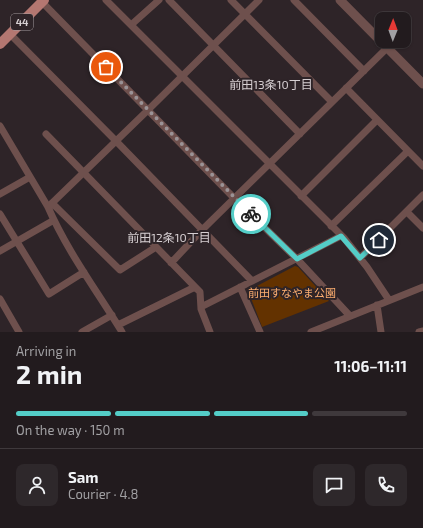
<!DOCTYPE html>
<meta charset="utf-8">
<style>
body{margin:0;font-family:"Exo 2","Noto Sans JP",sans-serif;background:#2e282b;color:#f1f3f6;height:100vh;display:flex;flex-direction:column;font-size:15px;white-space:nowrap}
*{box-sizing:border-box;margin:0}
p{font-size:13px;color:#a2a1a4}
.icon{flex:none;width:22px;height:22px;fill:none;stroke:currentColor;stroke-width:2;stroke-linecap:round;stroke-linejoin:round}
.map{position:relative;height:332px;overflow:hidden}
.details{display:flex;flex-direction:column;background:#221b1e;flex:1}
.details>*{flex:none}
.needle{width:26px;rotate:1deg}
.controls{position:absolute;left:375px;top:12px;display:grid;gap:8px}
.controls a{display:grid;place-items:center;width:36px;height:36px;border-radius:8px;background:#221b1e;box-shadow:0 1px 3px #0004,0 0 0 1px #3f393c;font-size:20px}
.pin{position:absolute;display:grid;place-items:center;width:34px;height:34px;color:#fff;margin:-17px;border:2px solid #fff;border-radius:50%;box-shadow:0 1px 4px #0007}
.courier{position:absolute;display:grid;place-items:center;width:40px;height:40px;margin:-20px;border:3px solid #54cdc7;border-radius:50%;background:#fff;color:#222;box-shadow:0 1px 5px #0007}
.head em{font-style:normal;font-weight:700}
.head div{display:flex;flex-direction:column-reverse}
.head{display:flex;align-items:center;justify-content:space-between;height:68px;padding:0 16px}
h1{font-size:26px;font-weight:700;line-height:30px}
.bar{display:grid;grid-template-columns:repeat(4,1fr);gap:6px 4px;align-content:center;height:48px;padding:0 16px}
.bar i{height:5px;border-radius:3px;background:#3f393c}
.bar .selected{background:#54cdc7}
.bar p{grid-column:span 4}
.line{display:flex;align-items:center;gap:10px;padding:0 16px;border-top:1px solid #3f393c}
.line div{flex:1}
.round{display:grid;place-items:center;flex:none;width:42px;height:42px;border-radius:8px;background:#2e282b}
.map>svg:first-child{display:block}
.green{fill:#633200}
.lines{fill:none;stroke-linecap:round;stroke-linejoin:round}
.minor{stroke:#6e504d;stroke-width:7}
.tertiary{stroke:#6e504d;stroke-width:9}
.primary{stroke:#b47771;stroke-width:10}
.done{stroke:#9b9396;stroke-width:4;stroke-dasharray:0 7.2}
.route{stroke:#54cdc7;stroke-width:5}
.labels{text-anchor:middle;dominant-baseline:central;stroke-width:4;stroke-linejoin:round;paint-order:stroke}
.shield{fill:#2e2428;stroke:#a49c9f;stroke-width:1}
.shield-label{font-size:10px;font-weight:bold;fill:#d6cfd2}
.park-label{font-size:11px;fill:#fdae70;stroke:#2e2428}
.neighbourhood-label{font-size:12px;fill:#d6cfd2;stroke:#2e2428}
</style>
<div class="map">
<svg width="423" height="332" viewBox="0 0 423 332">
<rect width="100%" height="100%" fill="#2e2428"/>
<path class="green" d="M295,266L298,267L329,301L262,327L249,293V290Z"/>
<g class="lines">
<path class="minor" d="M106,0L344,238L367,267L389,300
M169,0L300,134
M231,0L332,102
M294,0L364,71
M42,2L234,198L297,259L350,316
M131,25L159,0
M10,34L116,141L252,281
M346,88L423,166
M0,126L48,207C67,251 97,291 122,332
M46,134L200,292L201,309L210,332
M0,194L30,177
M301,196L377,120
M52,203L120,270L156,247
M48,207L148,110L259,0
M407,212L423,228
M0,214L49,294L84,272
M331,226L408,151
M0,251L54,220
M360,258L423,195
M171,263L202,230L387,48
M240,287L260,332
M0,299L19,332
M377,305L381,332
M201,307L341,236
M118,325L195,287
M82,332L112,315
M311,332L423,287
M419,332L423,331"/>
<path class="tertiary" d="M340,0L423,84"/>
<path class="primary" d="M0,44L44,0"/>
</g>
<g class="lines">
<path class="done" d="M106,67L251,214"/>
<path class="route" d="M251,214L297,259L341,236L360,258L379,240"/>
</g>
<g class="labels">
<rect class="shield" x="11" y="14" width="22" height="16" rx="3"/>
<g class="shield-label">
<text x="22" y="22">44</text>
</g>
<g class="park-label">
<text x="292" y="292">前田すなやま公園</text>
</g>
<g class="neighbourhood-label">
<text x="271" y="84">前田13条10丁目</text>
<text x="169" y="237">前田12条10丁目</text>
</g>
</g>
</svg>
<div class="controls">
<a><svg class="needle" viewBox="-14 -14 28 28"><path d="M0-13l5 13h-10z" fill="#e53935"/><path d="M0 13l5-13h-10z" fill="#a2a1a4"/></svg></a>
</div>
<div class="pin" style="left:106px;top:67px;background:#ea580c"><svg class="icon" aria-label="bag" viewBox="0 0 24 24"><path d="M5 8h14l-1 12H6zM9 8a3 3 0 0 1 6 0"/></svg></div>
<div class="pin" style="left:379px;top:240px;background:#1f2937"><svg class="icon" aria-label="home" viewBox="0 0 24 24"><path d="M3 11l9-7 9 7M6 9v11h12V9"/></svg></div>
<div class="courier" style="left:251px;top:214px"><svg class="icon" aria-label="bike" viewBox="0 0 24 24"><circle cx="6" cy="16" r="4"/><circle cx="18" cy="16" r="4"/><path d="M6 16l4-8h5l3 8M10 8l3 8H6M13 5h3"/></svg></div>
</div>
<section class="details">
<div class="head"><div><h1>2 min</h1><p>Arriving in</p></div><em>11:06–11:11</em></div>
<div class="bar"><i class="selected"></i><i class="selected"></i><i class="selected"></i><i></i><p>On the way · 150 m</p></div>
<div class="line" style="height:72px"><a class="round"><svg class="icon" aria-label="person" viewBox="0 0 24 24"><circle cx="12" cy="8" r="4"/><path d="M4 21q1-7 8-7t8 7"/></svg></a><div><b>Sam</b><p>Courier · 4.8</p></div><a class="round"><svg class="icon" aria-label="chat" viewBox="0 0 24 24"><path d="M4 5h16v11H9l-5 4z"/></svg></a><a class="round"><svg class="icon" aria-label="phone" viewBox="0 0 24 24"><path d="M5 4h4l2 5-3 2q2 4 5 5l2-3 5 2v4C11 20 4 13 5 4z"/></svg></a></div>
</section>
